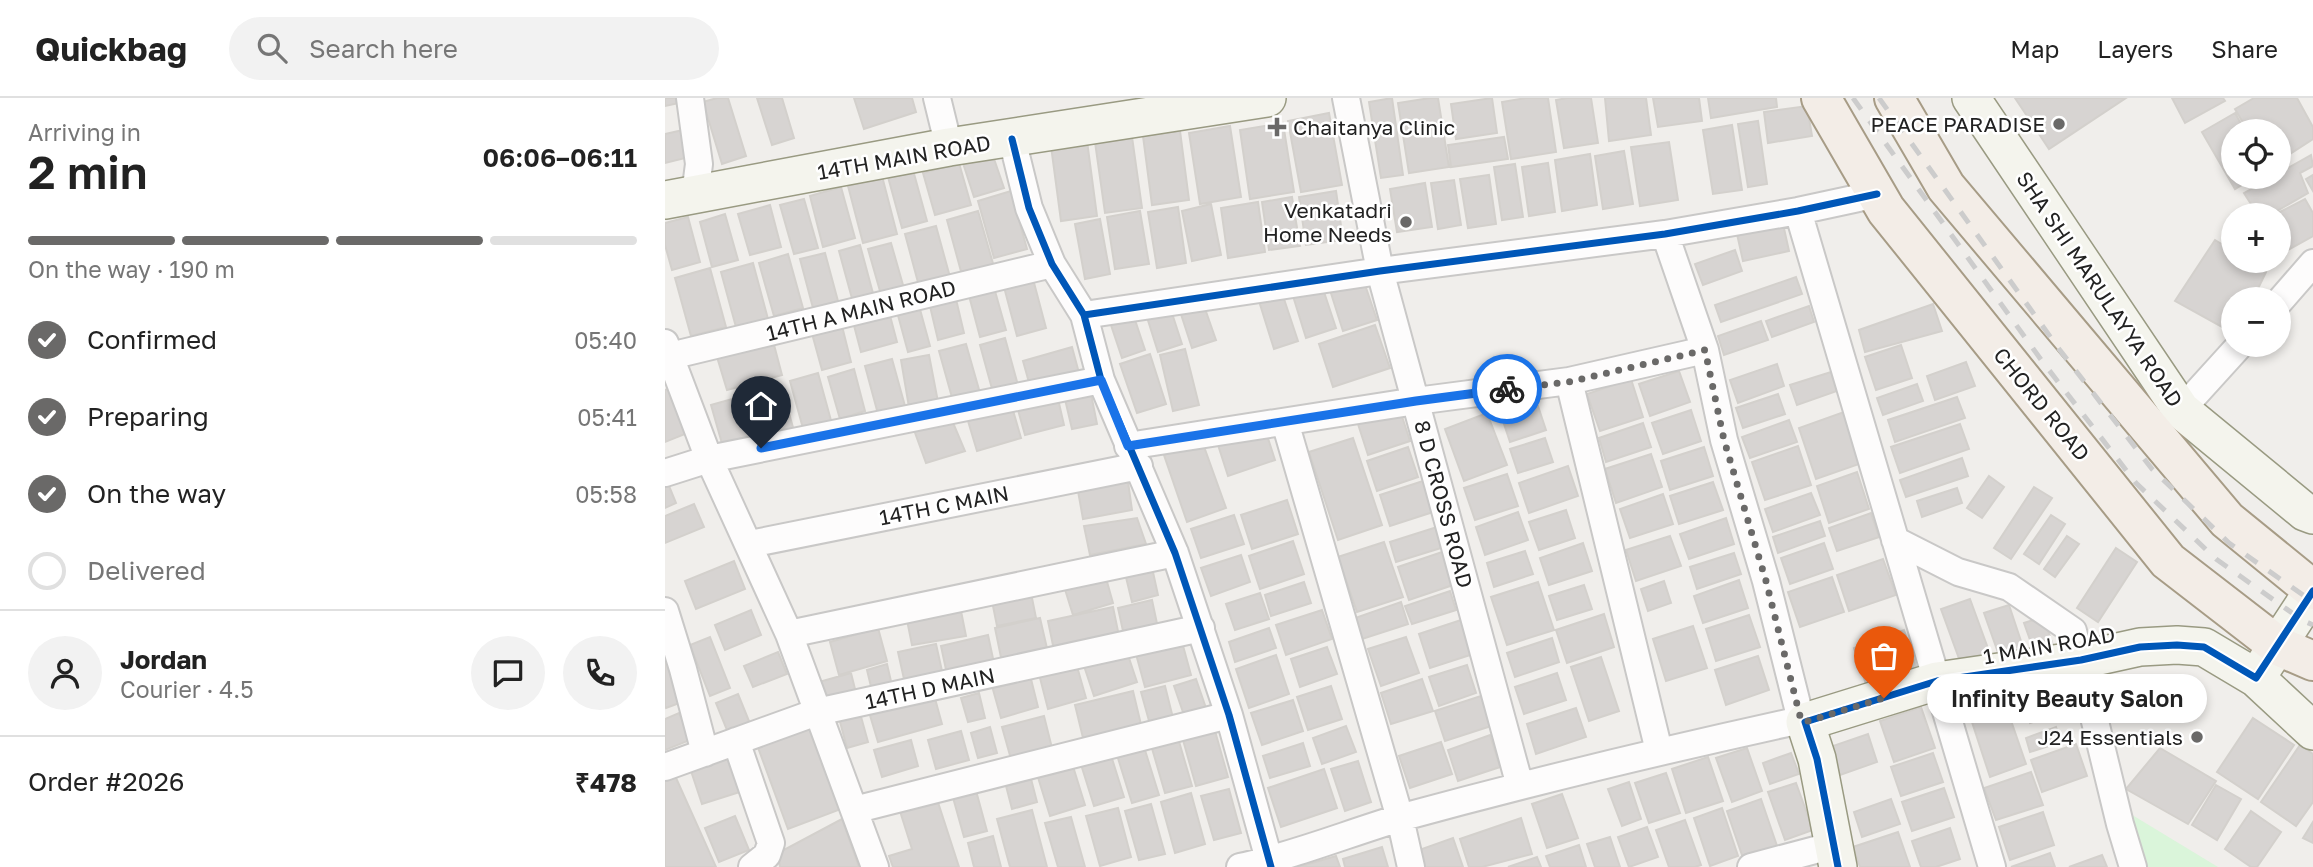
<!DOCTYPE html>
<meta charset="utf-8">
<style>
body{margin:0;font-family:"Golos Text",sans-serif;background:#f2f2f2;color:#222;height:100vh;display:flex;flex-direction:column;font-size:26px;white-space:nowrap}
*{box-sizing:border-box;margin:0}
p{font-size:23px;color:#767676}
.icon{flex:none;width:38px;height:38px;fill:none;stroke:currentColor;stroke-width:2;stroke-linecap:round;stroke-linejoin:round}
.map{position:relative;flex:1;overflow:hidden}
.panel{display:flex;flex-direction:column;background:#fff;width:665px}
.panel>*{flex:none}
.controls{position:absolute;left:1556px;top:21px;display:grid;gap:14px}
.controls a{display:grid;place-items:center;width:70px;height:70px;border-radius:50%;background:#fff;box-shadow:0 4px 10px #0003;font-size:35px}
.pin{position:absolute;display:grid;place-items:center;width:60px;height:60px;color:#fff;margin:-72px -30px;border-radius:50% 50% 50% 0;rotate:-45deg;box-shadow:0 0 7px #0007}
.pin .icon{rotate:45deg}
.courier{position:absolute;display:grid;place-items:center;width:70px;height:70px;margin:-35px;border:5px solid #1a73e8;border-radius:50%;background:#fff;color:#222;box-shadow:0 2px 9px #0007}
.bubble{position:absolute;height:49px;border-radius:24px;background:#fff;box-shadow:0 4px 10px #0003;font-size:23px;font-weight:600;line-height:49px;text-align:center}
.summary em{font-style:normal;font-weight:600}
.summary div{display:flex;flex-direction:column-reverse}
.summary{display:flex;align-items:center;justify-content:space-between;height:119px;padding:0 28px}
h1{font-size:46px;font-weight:600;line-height:52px}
.bar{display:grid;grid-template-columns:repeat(4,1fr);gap:10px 7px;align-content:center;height:84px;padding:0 28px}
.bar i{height:9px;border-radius:5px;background:#e0e0e0}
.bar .current{background:#6a6968}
.bar p{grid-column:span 4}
.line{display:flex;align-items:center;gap:18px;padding:0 28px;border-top:2px solid #e0e0e0}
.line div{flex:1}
.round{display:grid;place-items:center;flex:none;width:74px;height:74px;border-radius:37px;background:#f2f2f2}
ol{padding:0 28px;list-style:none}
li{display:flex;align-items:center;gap:21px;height:77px}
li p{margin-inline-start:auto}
li .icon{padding:7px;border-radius:50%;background:#6a6968;color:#fff;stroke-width:4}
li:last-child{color:#767676}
li i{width:38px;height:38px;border:4px solid #e0e0e0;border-radius:50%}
header{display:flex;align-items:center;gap:42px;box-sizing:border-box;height:98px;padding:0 35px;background:#fff;border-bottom:2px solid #e0e0e0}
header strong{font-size:33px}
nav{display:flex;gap:38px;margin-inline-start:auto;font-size:24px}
.search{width:490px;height:63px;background:#f2f2f2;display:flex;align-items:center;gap:18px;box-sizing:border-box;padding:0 24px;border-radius:38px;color:#767676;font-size:26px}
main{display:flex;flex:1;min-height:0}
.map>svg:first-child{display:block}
.park{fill:#daf5da}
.building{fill:#d7d4d2;stroke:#d3d0cc;stroke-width:2}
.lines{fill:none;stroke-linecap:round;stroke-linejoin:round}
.street-casing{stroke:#c9c8c7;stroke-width:30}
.secondary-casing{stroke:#999a82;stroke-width:40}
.primary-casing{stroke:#a79c86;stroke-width:42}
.street{stroke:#fdfcfc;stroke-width:26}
.secondary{stroke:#f4f4ed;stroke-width:37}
.primary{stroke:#f3ede7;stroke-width:38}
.rail{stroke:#ccc;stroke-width:5;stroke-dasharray:14 14;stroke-linecap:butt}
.cycleway-casing{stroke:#fff;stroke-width:11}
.cycleway{stroke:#0057b8;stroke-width:7}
.done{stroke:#6a6968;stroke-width:7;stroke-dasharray:0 12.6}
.route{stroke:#1a73e8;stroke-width:9}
.poi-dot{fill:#6a6968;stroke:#fff;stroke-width:2.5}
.labels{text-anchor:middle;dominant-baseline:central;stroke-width:5;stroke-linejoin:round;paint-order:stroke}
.poi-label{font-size:21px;fill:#222;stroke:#fff;text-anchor:end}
.street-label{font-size:21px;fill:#222;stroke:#fff}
</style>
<header>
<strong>Quickbag</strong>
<div class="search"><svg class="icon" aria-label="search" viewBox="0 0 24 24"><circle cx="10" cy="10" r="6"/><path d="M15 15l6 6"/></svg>Search here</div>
<nav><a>Map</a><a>Layers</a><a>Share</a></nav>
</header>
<main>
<section class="panel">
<div class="summary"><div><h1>2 min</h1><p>Arriving in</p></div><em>06:06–06:11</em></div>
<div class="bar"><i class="current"></i><i class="current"></i><i class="current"></i><i></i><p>On the way · 190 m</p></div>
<ol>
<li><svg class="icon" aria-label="check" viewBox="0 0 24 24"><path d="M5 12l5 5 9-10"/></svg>Confirmed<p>05:40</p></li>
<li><svg class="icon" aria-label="check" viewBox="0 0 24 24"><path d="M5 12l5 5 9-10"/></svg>Preparing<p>05:41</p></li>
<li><svg class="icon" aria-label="check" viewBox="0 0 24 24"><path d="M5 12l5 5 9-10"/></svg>On the way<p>05:58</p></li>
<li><i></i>Delivered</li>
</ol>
<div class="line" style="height:126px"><a class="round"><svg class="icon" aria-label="person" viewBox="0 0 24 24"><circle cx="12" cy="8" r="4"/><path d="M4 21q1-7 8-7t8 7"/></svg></a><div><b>Jordan</b><p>Courier · 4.5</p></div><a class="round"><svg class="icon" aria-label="chat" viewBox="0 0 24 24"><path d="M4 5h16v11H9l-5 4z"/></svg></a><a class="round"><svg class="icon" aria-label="phone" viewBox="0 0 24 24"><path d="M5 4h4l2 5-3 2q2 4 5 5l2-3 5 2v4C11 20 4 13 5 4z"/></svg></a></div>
<div class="line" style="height:91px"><div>Order #2026</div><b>₹478</b></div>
</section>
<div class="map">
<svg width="1648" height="769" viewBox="0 0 1648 769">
<rect width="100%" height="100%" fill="#f0eeeb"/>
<path class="park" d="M1459,712L1553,769H1475Z"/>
<path class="building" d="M0,0H13L14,5L0,8Z
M52,0H63L81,58L57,66L38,4Z
M92,0H117L129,40L107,47Z
M189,0H247L251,14L199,31Z
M727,0L738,77L716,80L704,4Z
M765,0H773L784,69L744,75L733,5Z
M827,0L832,35L791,41L786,6Z
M861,0H883L891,54L846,61L837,4Z
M902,0H926L933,45L899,50L891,2Z
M940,0H981L986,37L944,43Z
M988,0H1034L1037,23L993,29Z
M1043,0H1111L1112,9L1046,20Z
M1350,0H1461L1384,51Z
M1507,0H1558L1560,3L1520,25Z
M1589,0H1632L1648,29V41L1614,63V33H1583L1570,11Z
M1142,8L1147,38L1103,45L1099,14Z
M664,15L677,87L636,94L623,23Z
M1570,15L1580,33H1568V79H1590L1570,91L1537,34Z
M1093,23L1102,86L1083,89L1073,26Z
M618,25L629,94L585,101L575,32Z
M1067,27L1077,92L1048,96L1038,32Z
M565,28L576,99L535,106L524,35Z
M18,32L24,59L0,65V36Z
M515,33L524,102L487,107L478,38Z
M467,39L477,110L440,115L430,44Z
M839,39L843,61L786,69L783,47Z
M422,43L432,118L396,123L386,48Z
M1004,44L1013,102L975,108L966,49Z
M326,52L339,90L309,99L297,62Z
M959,53L968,106L938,111L930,58Z
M925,56L932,107L897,113L890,62Z
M1646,57L1648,68L1635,75L1643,95L1605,117H1593L1579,95L1608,79H1614V75Z
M294,65L306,107L270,117L258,75Z
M883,65L890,114L864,118L857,69Z
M850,66L858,119L837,122L829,69Z
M248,72L262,123L237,130L223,79Z
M824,77L831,126L803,130L795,81Z
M1648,77V93L1641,81Z
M217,78L232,136L198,145L183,88Z
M789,82L796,127L773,131L766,85Z
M760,85L767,129L732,134L725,91Z
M176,89L190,140L158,149L145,98Z
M346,93L362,151L329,160L313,103Z
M671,93L678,142L641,147L634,99Z
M627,99L635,148L604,152L597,104Z
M139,101L153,150L129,156L115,107Z
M1640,101L1648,115V138L1614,157V117H1609Z
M593,104L600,154L563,160L556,110Z
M546,106L556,157L527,163L517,113Z
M105,107L116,149L85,157L73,116Z
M513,109L521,165L492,170L483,114Z
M313,113L329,169L297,177L282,122Z
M475,113L484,166L450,171L442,119Z
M60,116L73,162L47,169L35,124Z
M23,119L35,164L7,172L0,147V125Z
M435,121L445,176L420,181L410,126Z
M1118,126L1124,153L1078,163L1072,136Z
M271,128L285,179L254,188L240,136Z
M1550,142L1568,153V163H1584L1601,174L1588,201H1568V235L1510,203Z
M226,145L240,194L217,200L203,151Z
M195,147L209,199L188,204L174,153Z
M1070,152L1077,173L1038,187L1030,166Z
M160,155L173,203L148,210L135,161Z
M123,156L138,210L109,218L94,165Z
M88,165L103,221L71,229L56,174Z
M45,170L61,229L26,238L10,180Z
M697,178L712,222L678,233L664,189Z
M1131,179L1137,196L1056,224L1050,207Z
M368,181L381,230L352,238L339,189Z
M655,182L671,230L641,240L628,198Z
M328,186L341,232L315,239L303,194Z
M616,192L633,243L609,251L593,200Z
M290,197L299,235L273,242L264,204Z
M253,204L265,248L243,254L231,210Z
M538,205L551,242L527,250L515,213Z
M504,206L517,246L493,254L480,213Z
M1268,206L1277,233L1200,254L1194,232Z
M1144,208L1149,224L1107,239L1101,223Z
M223,210L232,244L196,254L187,220Z
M466,210L480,252L457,260L443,218Z
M1096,223L1103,242L1059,257L1053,238Z
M176,224L186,264L157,272L146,232Z
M710,227L725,270L668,289L654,246Z
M340,240L354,291L329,298L315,247Z
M108,243L117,277L62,292L52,259Z
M301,246L315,295L288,303L274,253Z
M1236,247L1247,280L1211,292L1200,259Z
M407,249L414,275L365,288L358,263Z
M520,251L534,307L508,313L495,257Z
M485,256L501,306L472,315L455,266Z
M264,257L273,304L244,309L236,262Z
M227,261L240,308L213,316L200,268Z
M1301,264L1310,288L1270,302L1262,278Z
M1112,266L1119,288L1073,305L1065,282Z
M189,271L200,313L175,321L163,279Z
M1014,273L1025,304L985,318L974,286Z
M1166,274L1172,293L1132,307L1125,287Z
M153,275L167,326L139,334L125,283Z
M966,281L978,319L935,333L922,296Z
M1252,286L1258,303L1218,317L1212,300Z
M7,289L25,334L0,344V292Z
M117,290L129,333L102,340L91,297Z
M425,291L432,326L407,331L399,297Z
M1113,296L1120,316L1078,330L1071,310Z
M78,298L90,340L58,349L46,307Z
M1292,299L1300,320L1230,344L1223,322Z
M393,301L399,327L360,337L353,312Z
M873,308L881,332L845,344L837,320Z
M347,309L356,340L312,353L303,323Z
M734,309L745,343L703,357L692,323Z
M1026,312L1036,343L998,356L987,325Z
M1179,314L1197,365L1151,381L1134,330Z
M822,315L842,367L799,383L780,331Z
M286,320L300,353L261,365L249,332Z
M1124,322L1132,344L1085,360L1077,339Z
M978,325L986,349L941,364L934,340Z
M1295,326L1304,351L1235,375L1226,349Z
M600,331L610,362L563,378L553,347Z
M688,340L717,427L673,442L644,354Z
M880,340L888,364L853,375L845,351Z
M537,343L561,410L522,424L499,357Z
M1133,348L1146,387L1100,402L1087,364Z
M743,349L753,379L712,393L702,363Z
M1039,349L1048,378L1005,392L996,363Z
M986,356L997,389L951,405L940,371Z
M1297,360L1303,378L1241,399L1235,382Z
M903,368L913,398L864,415L854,385Z
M1192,374L1204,411L1164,425L1152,388Z
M842,376L853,408L810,422L799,390Z
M1324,378L1339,389L1317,420L1302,410Z
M0,383H2L11,405L0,410Z
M758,383L768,414L725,428L715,397Z
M463,384L467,412L418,421L413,393Z
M1048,384L1058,412L1014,426L1005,398Z
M1369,389L1387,400L1346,461L1329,450Z
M1292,390L1297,405L1257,419L1252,403Z
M1146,395L1155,417L1108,434L1100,411Z
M998,396L1008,426L965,440L955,411Z
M622,402L633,436L587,451L576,417Z
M29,406L39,429L0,445V418Z
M901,412L910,440L874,452L864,424Z
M853,414L863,442L820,457L811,429Z
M1206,415L1214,439L1172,453L1164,430Z
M569,417L579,446L536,460L526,431Z
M1386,417L1400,426L1374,466L1359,456Z
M472,420L481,446L425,457L419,428Z
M1061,420L1069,446L1024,461L1015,436Z
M1155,423L1160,438L1113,455L1108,439Z
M772,429L779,449L731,464L725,444Z
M1005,438L1016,468L971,483L961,452Z
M1402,438L1414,446L1390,479L1379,471Z
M628,443L639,476L595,491L584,458Z
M719,444L738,499L692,514L673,459Z
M918,445L927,473L884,487L875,460Z
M1159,445L1168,471L1125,486L1116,460Z
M1451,450L1472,464L1433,524L1412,510Z
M780,453L791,486L744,502L733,469Z
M860,453L868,476L829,489L822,465Z
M1069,455L1076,476L1032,491L1025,469Z
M576,457L585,484L546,498L536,470Z
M1218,461L1231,497L1184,513L1172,477Z
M69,463L80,491L31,511L20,483Z
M486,465L493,497L467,504L459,471Z
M439,473L448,505L408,517L398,485Z
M1167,479L1179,514L1135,529L1123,494Z
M1074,482L1083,510L1038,525L1029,498Z
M999,483L1006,505L983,513L976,491Z
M639,484L646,505L606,518L600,497Z
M873,484L889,532L842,547L826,499Z
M919,487L927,511L892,522L884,498Z
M365,490L371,520L332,528L326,498Z
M785,493L791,512L747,526L740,508Z
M595,495L604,521L570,532L561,506Z
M1305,501L1325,556L1296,566L1276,511Z
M487,502L494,535L460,542L453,510Z
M736,504L743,526L697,541L690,520Z
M1344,507L1360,555L1336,563L1319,515Z
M448,509L455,543L390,557L383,523Z
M86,512L96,537L60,552L50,527Z
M657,512L667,541L621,557L611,527Z
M296,513L301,538L247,547L242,522Z
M939,516L949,549L902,565L891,532Z
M1084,517L1095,549L1051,563L1041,531Z
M1378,519L1388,547L1369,553L1359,525Z
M375,520L384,559L338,569L330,530Z
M796,522L808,556L765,570L754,536Z
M1028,528L1042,570L1001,583L988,541Z
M213,530L222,563L174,577L165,544Z
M604,530L611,550L570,564L564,544Z
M1239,532L1253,574L1203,592L1189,550Z
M323,537L330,570L283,581L276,548Z
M45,539L65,590L45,598L25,547Z
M741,539L754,575L716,588L703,551Z
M887,540L894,564L850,579L842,555Z
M517,544L526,577L480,589L471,556Z
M271,546L279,582L241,590L233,554Z
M662,549L672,576L635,589L626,561Z
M0,554L20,603L1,610L0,608Z
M113,554L122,576L88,589L79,568Z
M462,554L472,584L429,598L419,568Z
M611,557L624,596L584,610L571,571Z
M1093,558L1104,592L1061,607L1050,572Z
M936,559L954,613L924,623L906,569Z
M411,565L421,600L383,611L374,576Z
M222,566L228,592L208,597L202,572Z
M802,567L811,595L774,608L764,579Z
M186,575L192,599L154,610L147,586Z
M892,575L901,602L859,616L850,589Z
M365,577L373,609L336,620L327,588Z
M531,581L541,610L519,617L509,588Z
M757,581L768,613L726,626L716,595Z
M500,588L509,624L486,630L476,594Z
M666,588L677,621L643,632L632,599Z
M468,593L478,635L420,648L410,607Z
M314,595L320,620L303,624L296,600Z
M73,596L88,633L66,642L51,605Z
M269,597L277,626L213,644L204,614Z
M816,598L826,628L780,643L770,613Z
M1392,599L1397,614L1365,625L1360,610Z
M628,602L638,633L597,647L586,615Z
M1256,609L1270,650L1229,664L1215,623Z
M911,610L921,639L871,656L862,626Z
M1342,611L1361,666L1325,679L1307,624Z
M14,615L25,642L0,652V621Z
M195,615L203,644L182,650L174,620Z
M379,618L387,650L346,661L337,629Z
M1588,620L1629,647L1593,701L1552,674Z
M144,624L176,711L123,731L91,644Z
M681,628L691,654L657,666L648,640Z
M325,629L332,655L313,660L306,635Z
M1391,629L1396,644L1365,654L1361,640Z
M296,633L304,662L271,671L263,642Z
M550,633L563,679L531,688L518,642Z
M1203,636L1212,664L1175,677L1165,649Z
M825,637L835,669L793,683L783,652Z
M513,640L527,688L500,695L486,647Z
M246,642L253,668L217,679L209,652Z
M776,644L787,676L745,690L734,658Z
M638,645L645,668L605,680L598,658Z
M1411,646L1422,678L1377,694L1366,662Z
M1635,647L1648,656V704L1631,728L1596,704Z
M479,649L494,697L467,705L452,657Z
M1082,650L1097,693L1067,704L1051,660Z
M1495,650L1551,683L1523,726L1461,691Z
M444,651L459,699L429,708L414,660Z
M72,654L84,691L37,706L25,670Z
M1126,655L1134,676L1105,686L1098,665Z
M1268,655L1278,684L1236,698L1226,669Z
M1043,659L1058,703L1021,715L1007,671Z
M406,662L420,707L385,718L371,673Z
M693,663L706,704L680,713L666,671Z
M7,671L51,769H0V674Z
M659,671L672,710L616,729L603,690Z
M1366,674L1378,707L1331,722L1319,690Z
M1001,675L1015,715L984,725L970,685Z
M365,677L372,704L347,711L340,684Z
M964,684L976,721L957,728L943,691Z
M1131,685L1148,732L1120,742L1103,694Z
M1551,687L1576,701L1552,742L1527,727Z
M310,689L322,733L299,739L287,696Z
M1279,690L1289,719L1247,733L1237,704Z
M564,691L576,735L549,742L536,698Z
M270,695L294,769H228L224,758L247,751L233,707Z
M526,695L540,746L510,755L496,704Z
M897,696L913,740L882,750L867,706Z
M1096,701L1112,748L1078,760L1062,713Z
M1226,701L1235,726L1197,739L1189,714Z
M486,706L500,756L474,762L460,713Z
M453,710L466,759L435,768L421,718Z
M1057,710L1073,758L1045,768L1029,720Z
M367,712L382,769H345L332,721Z
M1586,713L1616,734L1592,769H1586L1560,751Z
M1378,714L1389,747L1345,762L1334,729Z
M70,718L84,752L54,764L40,730Z
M406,719L420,769H393L380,725Z
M856,720L867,756L817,769H804L795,741Z
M177,721L194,769H115L113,755Z
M1020,722L1036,767L1030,769H1004L991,732Z
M1648,724V745L1638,740Z
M982,729L993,759L964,769L953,739Z
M1285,730L1295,761L1271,769H1256L1247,743Z
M1233,734L1245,769H1195L1188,749Z
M328,738L336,769H309L303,745Z
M945,739L955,769H930L922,746Z
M788,740L798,769H760L754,752Z
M914,747L921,769H885L881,758Z
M717,749L723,769H680L678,761Z
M1385,755L1390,769H1346Z
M1437,757L1442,769H1404Z
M671,758L675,769H633Z
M872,759L876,769H843Z"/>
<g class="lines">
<g class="street-casing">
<path id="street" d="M25,0L34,66L30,97
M272,0L284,49
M681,0L715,173L855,688
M347,41L364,110L387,166L419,217L436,282L510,455L564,617L606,769
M1133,113L1327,769
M1000,136L1040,252L1059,342L1101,483L1136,622
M1614,204L1648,165
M419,217L715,173L1000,136L1133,113L1212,96
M0,245L44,361L124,536L210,769
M5,258L387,166
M1516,312L1575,247
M620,324L735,720L746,769
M463,348L751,303L904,283
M0,375L44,361L436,282
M1230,442L1293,474L1344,489L1408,533L1455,726L1468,769
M85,446L474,368
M0,513L18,571L40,655
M124,536L510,455
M71,643L106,745L102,757L87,769
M994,653L904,283L1040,252
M0,669L152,614L536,530
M189,712L564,617
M575,769C631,757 684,735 738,719C870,683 1003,651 1136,622L1140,624
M1086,769L1169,747"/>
</g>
<g class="secondary-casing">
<path id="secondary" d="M1306,0L1516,312L1640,414L1648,417
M0,102L284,49L602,0
M1591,580L1648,633
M1173,769L1152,661L1140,624L1272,583L1416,562L1475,549L1512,547L1539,549L1591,580L1648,493"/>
</g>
<g class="primary-casing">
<path id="primary" d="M1156,0L1221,112L1503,463L1613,548L1648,563
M1229,0L1281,89L1562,422L1648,492"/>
</g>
<use href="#street" class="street"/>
<use href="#secondary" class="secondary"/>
<use href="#primary" class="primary"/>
<path class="rail" d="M1188,0L1377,263L1471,385L1551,461L1637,522L1648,527
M1214,0L1394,251L1487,371L1564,445L1648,504"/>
<g class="cycleway-casing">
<path id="cycleway" d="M347,41L364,110L387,166L419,217L436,282L510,455L564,617L606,769
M419,217L715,173L1000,136L1133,113L1212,96
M1173,769L1152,661L1140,624L1272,583L1416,562L1475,549L1512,547L1539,549L1591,580L1648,493"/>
</g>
<use href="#cycleway" class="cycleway"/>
</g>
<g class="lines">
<path class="done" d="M842,291L904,284L1040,252L1059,342L1101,483L1136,622L1140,624L1219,600"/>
<path class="route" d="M96,350L436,282L463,348L751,303L842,291"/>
</g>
<g class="poi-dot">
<circle cx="1394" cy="26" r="7"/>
<path d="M608.5 18.5h7v7h7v7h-7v7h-7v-7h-7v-7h7z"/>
<circle cx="741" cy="124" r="7"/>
<circle cx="1532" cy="639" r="7"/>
</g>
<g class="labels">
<g class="poi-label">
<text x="1380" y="26">PEACE PARADISE</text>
<text x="628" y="29" text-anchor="start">Chaitanya Clinic</text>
<text x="727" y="112">Venkatadri<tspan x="727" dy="24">Home Needs</tspan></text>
<text x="1518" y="639">J24 Essentials</text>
</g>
<g class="street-label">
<text transform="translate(239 59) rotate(-10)">14TH MAIN ROAD</text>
<text transform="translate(1435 191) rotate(56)">SHA SHI MARULAYYA ROAD</text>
<text transform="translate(196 212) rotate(-14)">14TH A MAIN ROAD</text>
<text transform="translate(1377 306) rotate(51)">CHORD ROAD</text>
<text transform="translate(779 406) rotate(75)">8 D CROSS ROAD</text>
<text transform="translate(279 407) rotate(-11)">14TH C MAIN</text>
<text transform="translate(1384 547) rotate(-10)">1 MAIN ROAD</text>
<text transform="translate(265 590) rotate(-12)">14TH D MAIN</text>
</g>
</g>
</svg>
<div class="controls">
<a><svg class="icon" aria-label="locate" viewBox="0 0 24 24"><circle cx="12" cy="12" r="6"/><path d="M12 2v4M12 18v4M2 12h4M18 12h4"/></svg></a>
<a>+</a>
<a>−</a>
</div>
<div class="pin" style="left:1219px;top:600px;background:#ea580c"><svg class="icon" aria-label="bag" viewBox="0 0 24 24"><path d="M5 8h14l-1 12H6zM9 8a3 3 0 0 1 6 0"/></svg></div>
<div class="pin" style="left:96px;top:350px;background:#1f2937"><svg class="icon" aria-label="home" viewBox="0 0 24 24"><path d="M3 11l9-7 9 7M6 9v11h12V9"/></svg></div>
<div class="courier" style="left:842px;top:291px"><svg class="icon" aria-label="bike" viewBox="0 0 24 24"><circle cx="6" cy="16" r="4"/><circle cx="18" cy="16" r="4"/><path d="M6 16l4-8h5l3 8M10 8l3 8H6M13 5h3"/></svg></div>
<div class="bubble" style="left:1262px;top:576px;width:280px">Infinity Beauty Salon</div>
</div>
</main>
